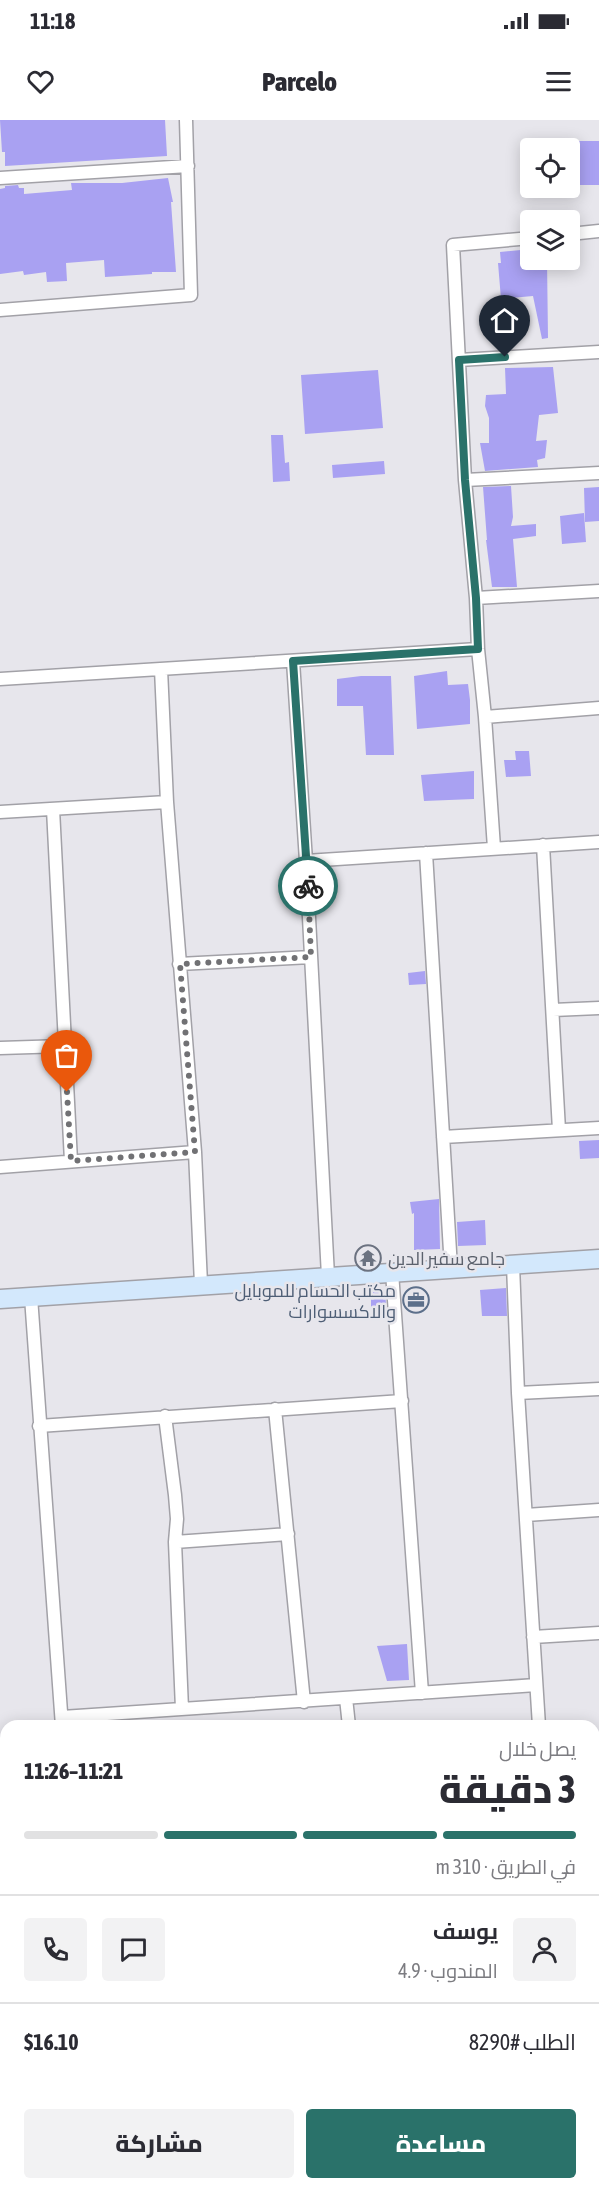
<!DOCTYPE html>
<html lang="ar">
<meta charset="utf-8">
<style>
body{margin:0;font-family:"Asap Condensed",Cairo,sans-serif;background:#f2f2f3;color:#2b2b33;direction:rtl;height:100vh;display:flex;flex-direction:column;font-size:22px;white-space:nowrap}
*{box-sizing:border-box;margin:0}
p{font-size:20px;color:#7c7c81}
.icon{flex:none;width:33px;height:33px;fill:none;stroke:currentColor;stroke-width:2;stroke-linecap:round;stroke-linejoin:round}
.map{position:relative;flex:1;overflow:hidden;direction:ltr}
.sheet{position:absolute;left:0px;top:1600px;width:600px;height:470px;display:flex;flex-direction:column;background:#fff;border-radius:18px 18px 0 0;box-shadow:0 3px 15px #0003;direction:rtl}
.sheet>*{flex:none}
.tools{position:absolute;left:520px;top:18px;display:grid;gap:12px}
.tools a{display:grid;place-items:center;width:60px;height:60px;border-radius:6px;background:#fff;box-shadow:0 3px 15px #0003;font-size:30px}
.pin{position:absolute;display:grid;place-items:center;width:51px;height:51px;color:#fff;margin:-62px -26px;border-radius:50% 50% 50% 0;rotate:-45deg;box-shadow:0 0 6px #0007}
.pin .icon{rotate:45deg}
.courier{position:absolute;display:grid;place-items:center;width:60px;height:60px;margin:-30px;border:4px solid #2a726a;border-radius:50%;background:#fff;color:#222;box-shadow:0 2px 8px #0007}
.overview em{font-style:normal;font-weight:800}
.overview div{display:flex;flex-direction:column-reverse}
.overview{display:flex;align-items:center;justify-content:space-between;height:102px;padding:0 24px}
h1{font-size:39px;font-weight:800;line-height:45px}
.bar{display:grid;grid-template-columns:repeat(4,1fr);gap:9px 6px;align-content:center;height:72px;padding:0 24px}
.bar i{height:8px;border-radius:4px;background:#e1e1e2}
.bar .current{background:#2a726a}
.bar p{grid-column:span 4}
.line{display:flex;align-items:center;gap:15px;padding:0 24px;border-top:2px solid #e1e1e2}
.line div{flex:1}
.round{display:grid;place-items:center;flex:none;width:63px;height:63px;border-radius:6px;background:#f2f2f3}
.button{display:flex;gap:12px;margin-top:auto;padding:12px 24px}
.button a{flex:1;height:69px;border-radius:6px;background:#2a726a;color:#fff;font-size:24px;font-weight:800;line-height:69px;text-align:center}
.button a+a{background:#f2f2f3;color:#2b2b33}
.status{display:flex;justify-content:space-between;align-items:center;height:42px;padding:0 30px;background:#fff;direction:ltr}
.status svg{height:16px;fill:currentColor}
header{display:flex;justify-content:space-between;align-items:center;height:78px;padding:0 24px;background:#fff;font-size:27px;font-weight:800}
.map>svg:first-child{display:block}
.building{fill:#a9a1f2}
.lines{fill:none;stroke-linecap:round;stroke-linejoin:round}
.street-casing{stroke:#a2a1a7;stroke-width:15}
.secondary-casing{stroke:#a2a1a7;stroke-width:21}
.street{stroke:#fff;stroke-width:12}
.secondary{stroke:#d3e8fc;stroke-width:18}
.done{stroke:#717174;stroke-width:6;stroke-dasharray:0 10.8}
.route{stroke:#2a726a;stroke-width:8}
.labels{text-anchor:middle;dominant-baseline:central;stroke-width:5;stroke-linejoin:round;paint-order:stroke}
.worship-label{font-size:18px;fill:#5b616d;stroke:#e7e6ec;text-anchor:start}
.service-label{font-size:18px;fill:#4e5e75;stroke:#e7e6ec;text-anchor:end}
</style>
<div class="status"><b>11:18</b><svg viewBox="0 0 49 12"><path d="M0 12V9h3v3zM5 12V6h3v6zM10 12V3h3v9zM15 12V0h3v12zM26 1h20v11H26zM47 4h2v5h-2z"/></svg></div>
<header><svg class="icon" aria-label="menu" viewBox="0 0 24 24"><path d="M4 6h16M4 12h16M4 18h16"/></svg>Parcelo<svg class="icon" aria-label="heart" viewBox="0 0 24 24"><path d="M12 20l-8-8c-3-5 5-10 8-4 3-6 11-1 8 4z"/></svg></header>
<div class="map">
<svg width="599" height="2069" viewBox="0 0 599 2069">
<rect width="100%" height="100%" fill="#e7e6ec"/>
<path class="building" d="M0,0H165L167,36L5,46V32H2Z
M570,21H599V65H576V60H570Z
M168,58L173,82H171L176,152H152V154L105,157L104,140L66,143L67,161L47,162L46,152L24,155L23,151L0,154V69L5,68V66L18,65L19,68H24V74L72,70L71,63H122Z
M531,129V140H547L548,218L542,219L533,176L501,179L498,143H501L500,132Z
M553,247L558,293L539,295L536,321L547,320L545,338L537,340L538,347L485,351L480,323H489V298L485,286L486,275L506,274L505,248Z
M378,250L383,308L305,314L301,255Z
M271,315H283L285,343L289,342L290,361L273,362Z
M384,341L385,354L333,358L332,345Z
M511,366L513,397L511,406L536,404V416L513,419L517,467H492L486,420H487L483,367Z
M599,367V401L585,402L584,368Z
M584,393L586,422L562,424L560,396Z
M447,551L448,565L468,564L470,580V604L417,609L414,556Z
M361,556H391L394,635H366L363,586H337V559Z
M515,631H529L531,656L506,657L504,640H516Z
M474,651V679L424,681L421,655Z
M425,851L426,864L409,865L408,853Z
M599,1020V1038L580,1039L579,1021Z
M439,1079L440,1129L414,1130V1093L412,1094L410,1082Z
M485,1100L486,1125L458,1126L457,1102Z
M506,1168L507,1196H482L480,1170Z
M371,1172H385L387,1197L371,1196Z
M407,1524L409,1560L387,1561L377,1526Z"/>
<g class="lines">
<g class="street-casing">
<path id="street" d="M0,58L188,46
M570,114L599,111
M0,190L191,175L186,0
M459,240L599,232
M465,360L599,353
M476,478L599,471
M293,541L306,741L328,1156
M161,549L167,682L195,1032L201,1164
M0,559L478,529
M485,597L599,588
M53,689L71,1041
M0,692L167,682
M543,725L559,1010
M494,728L485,597L478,529L476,478L465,360L453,125L531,118
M426,733L451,1148
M306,741L599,722
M179,844L311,837
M553,890L599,888
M0,928L64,926
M443,1017L599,1008
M0,1047L195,1032
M513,1145L518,1273L539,1606
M392,1152L422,1573
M31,1177L62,1606
M518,1273L599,1269
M275,1289L304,1582
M165,1296L175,1375L177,1399L175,1422L182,1589
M39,1306L402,1281
M526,1395L599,1390
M175,1422L288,1414
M533,1517L599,1513
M346,1578L349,1606
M62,1597L536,1565
M594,1627H599
M594,1760H599
M0,1862H6
M594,2006H599
M70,2064V2069
M383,2064V2069"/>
</g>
<g class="secondary-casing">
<path id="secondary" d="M0,1179L599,1139"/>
</g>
<use href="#street" class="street"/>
<use href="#secondary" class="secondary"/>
</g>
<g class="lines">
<path class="done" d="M67,972L71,1041L195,1032L180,844L311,837L308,766"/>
<path class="route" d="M308,766L293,541L478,529L476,478L465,360L459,240L505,237"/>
</g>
<defs>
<g id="temple-ring" transform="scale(1.35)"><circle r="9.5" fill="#e7e6ec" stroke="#6b7280" stroke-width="1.5"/><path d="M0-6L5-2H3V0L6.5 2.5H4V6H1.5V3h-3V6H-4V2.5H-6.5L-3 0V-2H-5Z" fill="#6b7280"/></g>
<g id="office-ring" transform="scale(1.35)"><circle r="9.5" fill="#e7e6ec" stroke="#5c6f8a" stroke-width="1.5"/><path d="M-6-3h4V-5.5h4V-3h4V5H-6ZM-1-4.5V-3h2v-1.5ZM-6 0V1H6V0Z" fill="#5c6f8a"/></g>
</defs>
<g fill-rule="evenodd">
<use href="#temple-ring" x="368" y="1138"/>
<use href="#office-ring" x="416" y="1180"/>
</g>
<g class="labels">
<g class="worship-label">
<text x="388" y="1138">جامع سفير الدين</text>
</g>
<g class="service-label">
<text x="396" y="1170">مكتب الحسام للموبايل<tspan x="396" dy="21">والاكسسوارات</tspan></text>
</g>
</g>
</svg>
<div class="tools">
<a><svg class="icon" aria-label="locate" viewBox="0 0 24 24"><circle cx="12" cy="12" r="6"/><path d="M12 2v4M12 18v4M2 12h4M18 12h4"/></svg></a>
<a><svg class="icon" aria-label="layers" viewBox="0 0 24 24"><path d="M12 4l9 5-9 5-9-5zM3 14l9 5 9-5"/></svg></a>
</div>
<div class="pin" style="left:67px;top:972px;background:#ea580c"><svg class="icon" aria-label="bag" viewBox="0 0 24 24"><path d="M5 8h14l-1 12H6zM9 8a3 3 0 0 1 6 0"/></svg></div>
<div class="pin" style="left:505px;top:237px;background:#1f2937"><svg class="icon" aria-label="home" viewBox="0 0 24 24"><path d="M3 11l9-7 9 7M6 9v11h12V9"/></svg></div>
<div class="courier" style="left:308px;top:766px"><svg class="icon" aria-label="bike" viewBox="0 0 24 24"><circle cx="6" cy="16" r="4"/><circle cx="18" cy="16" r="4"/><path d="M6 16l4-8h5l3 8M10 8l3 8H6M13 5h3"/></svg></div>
<section class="sheet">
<div class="overview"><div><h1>3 دقيقة</h1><p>يصل خلال</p></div><em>11:21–11:26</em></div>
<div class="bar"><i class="current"></i><i class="current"></i><i class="current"></i><i></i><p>في الطريق · 310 m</p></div>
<div class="line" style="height:108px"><a class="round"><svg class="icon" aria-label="person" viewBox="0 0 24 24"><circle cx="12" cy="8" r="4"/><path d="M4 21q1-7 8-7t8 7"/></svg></a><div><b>يوسف</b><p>المندوب · 4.9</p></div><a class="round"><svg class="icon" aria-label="chat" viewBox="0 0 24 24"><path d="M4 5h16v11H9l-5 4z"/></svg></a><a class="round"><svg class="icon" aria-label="phone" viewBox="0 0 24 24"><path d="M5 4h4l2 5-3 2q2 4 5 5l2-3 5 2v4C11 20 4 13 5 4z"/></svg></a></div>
<div class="line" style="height:78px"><div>الطلب #8290</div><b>$16.10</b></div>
<div class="button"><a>مساعدة</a><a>مشاركة</a></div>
</section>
</div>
